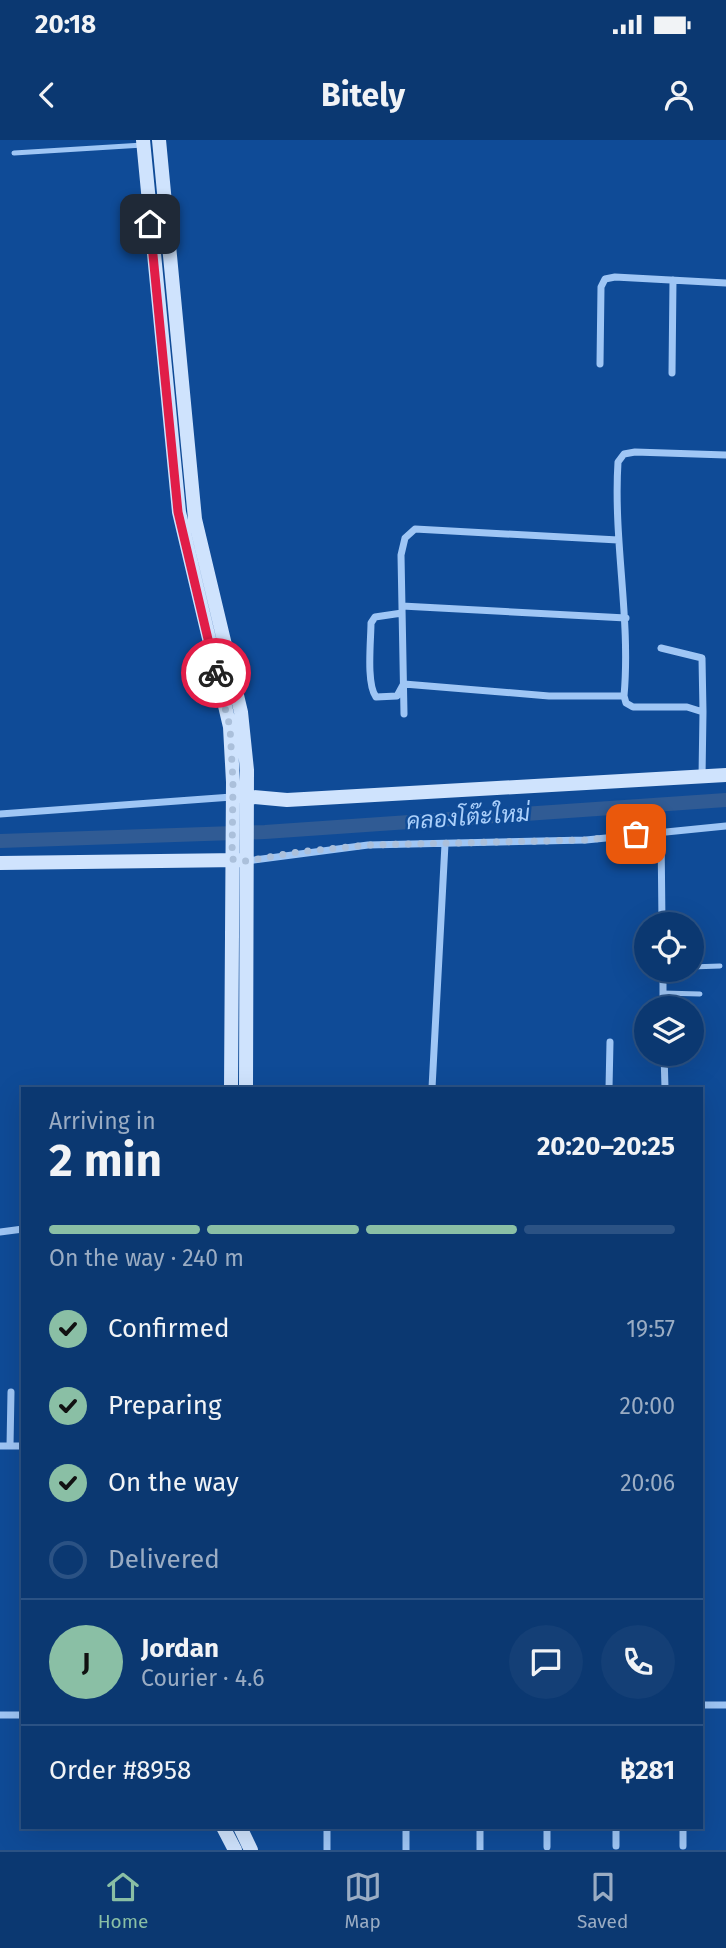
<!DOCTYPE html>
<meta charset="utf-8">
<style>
body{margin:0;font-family:"Fira Sans",Sarabun,sans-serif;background:#143f76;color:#f1f3f6;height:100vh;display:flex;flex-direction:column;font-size:26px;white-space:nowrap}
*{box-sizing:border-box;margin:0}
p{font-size:23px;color:#9aacc3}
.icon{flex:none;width:38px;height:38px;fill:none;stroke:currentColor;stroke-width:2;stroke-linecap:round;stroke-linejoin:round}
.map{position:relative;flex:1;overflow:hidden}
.side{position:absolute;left:21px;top:947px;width:682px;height:742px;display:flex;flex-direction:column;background:#0b3871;border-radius:0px;box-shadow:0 7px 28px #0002,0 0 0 2px #2b5284}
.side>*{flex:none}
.tools{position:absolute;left:634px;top:772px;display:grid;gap:14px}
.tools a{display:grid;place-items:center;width:70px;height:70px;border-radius:50%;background:#0b3871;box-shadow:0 7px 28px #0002,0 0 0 2px #2b5284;font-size:35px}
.pin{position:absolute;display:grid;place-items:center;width:60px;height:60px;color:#fff;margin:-30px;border-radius:14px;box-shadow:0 4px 10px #0006}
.courier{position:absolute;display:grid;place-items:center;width:70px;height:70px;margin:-35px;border:5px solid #e11d48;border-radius:50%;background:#fff;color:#222;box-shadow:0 2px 9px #0007}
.headline em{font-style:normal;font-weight:700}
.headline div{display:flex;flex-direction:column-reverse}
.headline{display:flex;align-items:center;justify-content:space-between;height:119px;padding:0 28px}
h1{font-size:46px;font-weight:700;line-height:52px}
.bar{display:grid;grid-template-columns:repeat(4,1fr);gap:10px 7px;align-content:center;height:84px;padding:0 28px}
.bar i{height:9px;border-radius:5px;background:#2b5284}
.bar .on{background:#8abfa5}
.bar p{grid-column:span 4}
.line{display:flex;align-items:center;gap:18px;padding:0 28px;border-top:2px solid #2b5284}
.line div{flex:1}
.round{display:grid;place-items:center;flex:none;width:74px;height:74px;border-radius:37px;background:#143f76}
ol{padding:0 28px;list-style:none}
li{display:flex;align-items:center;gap:21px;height:77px}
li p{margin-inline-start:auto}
li .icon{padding:7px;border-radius:50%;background:#8abfa5;color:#111;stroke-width:4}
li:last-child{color:#9aacc3}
li i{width:38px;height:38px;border:4px solid #2b5284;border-radius:50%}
.status{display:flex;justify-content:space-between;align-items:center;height:49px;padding:0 35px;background:#0b3871;direction:ltr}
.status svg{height:19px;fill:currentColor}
header{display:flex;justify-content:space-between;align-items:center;height:91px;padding:0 28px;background:#0b3871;font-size:32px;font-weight:700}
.dock{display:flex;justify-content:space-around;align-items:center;height:98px;border-top:2px solid #2b5284;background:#0b3871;font-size:19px;color:#9aacc3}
.dock a{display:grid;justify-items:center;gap:4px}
.dock .on{color:#8abfa5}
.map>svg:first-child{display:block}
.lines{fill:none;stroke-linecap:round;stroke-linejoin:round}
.canal{stroke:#305b94;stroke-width:14}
.lane{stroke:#9fc6f5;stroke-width:5}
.street{stroke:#9fc6f5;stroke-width:7}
.secondary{stroke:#cfe3fd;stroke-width:14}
.done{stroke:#abc0db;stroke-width:7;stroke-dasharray:0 12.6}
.route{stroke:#e11d48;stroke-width:9}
.labels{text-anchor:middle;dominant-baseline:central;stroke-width:5;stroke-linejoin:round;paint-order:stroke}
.water-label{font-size:23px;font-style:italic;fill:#abd0fb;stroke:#0f4b97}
</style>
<div class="status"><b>20:18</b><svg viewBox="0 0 49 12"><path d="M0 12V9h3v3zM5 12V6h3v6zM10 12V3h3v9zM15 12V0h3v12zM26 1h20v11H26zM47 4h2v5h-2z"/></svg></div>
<header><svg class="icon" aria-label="back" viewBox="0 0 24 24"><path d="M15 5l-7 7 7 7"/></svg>Bitely<svg class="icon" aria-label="person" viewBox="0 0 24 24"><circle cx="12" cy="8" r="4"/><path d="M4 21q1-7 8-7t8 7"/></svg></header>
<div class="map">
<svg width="726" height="1710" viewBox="0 0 726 1710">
<rect width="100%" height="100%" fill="#0f4b97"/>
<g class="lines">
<path class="canal" d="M0,701L265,692L726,660"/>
<path class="lane" d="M14,13L143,5
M691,827L720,826
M663,853L700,854"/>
<path class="street" d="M600,224L601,147L605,139L615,137L726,143
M672,233L673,140
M402,466L626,478
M402,473L375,477L371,483C371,500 366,544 376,557L397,556L403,545
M661,508L702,518L703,572
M404,544L549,556H624
M404,574L401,415L405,398L415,389L618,400
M702,637L703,572L687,567H633L626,563L624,556C631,478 613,401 618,322L624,314L635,312L726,315
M0,674L232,657
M661,691L662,784
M247,721L368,705L586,700L726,686
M663,830V868
M664,914L665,948
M432,948L445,704
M609,948L610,902
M0,1092L23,1089
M0,1306H23
M10,1306L11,1252
M702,1565H726
M0,1575H23
M327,1687V1710
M406,1687V1710
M480,1687V1710
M547,1687V1707
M616,1687V1706
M683,1687V1706"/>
<path class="secondary" d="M143,0L179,372L230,587L233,642L231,948
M159,0L195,379L241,572L247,630L246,948
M242,656L287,660L726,635
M0,723L240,720
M223,1687L235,1710
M240,1687L251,1710"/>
</g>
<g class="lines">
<path class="done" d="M216,533L230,587L233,642L232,719L246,721L298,712L368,705L586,700L636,694"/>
<path class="route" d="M150,84L178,372L216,533"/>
</g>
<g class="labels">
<g class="water-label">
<text transform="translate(468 677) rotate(-4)">คลองโต๊ะใหม่</text>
</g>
</g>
</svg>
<div class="tools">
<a><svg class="icon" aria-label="locate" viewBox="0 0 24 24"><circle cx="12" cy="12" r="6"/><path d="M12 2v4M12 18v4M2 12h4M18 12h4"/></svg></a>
<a><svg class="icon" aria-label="layers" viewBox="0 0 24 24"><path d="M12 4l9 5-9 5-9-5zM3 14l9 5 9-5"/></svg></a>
</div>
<div class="pin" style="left:636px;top:694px;background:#ea580c"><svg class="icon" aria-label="bag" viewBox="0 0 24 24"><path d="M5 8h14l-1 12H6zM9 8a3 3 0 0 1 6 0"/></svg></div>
<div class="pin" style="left:150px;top:84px;background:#1f2937"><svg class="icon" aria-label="home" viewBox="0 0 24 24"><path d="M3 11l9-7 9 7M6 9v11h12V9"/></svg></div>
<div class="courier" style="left:216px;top:533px"><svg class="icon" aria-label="bike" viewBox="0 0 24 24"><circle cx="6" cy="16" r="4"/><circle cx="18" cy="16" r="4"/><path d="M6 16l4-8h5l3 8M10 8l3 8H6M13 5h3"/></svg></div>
<section class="side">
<div class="headline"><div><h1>2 min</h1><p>Arriving in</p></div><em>20:20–20:25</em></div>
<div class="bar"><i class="on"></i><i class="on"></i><i class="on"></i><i></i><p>On the way · 240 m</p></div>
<ol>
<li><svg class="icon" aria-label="check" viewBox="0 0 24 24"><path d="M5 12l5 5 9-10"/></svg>Confirmed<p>19:57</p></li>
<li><svg class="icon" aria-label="check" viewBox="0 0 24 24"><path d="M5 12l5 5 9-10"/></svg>Preparing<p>20:00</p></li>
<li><svg class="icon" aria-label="check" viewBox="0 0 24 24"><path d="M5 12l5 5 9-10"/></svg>On the way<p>20:06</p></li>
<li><i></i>Delivered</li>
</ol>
<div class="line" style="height:126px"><b class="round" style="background:#8abfa5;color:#111">J</b><div><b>Jordan</b><p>Courier · 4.6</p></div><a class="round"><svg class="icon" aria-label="chat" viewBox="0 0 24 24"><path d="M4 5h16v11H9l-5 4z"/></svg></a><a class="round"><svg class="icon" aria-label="phone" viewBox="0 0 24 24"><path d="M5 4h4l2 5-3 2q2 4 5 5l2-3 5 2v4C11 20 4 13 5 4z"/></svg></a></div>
<div class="line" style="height:91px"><div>Order #8958</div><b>฿281</b></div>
</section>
</div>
<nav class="dock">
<a class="on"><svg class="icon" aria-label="home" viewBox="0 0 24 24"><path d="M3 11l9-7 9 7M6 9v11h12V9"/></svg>Home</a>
<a><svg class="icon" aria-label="map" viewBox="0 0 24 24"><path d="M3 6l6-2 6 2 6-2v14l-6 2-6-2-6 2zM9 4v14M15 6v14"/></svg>Map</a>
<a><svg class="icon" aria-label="saved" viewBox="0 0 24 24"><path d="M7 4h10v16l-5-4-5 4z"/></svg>Saved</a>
</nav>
